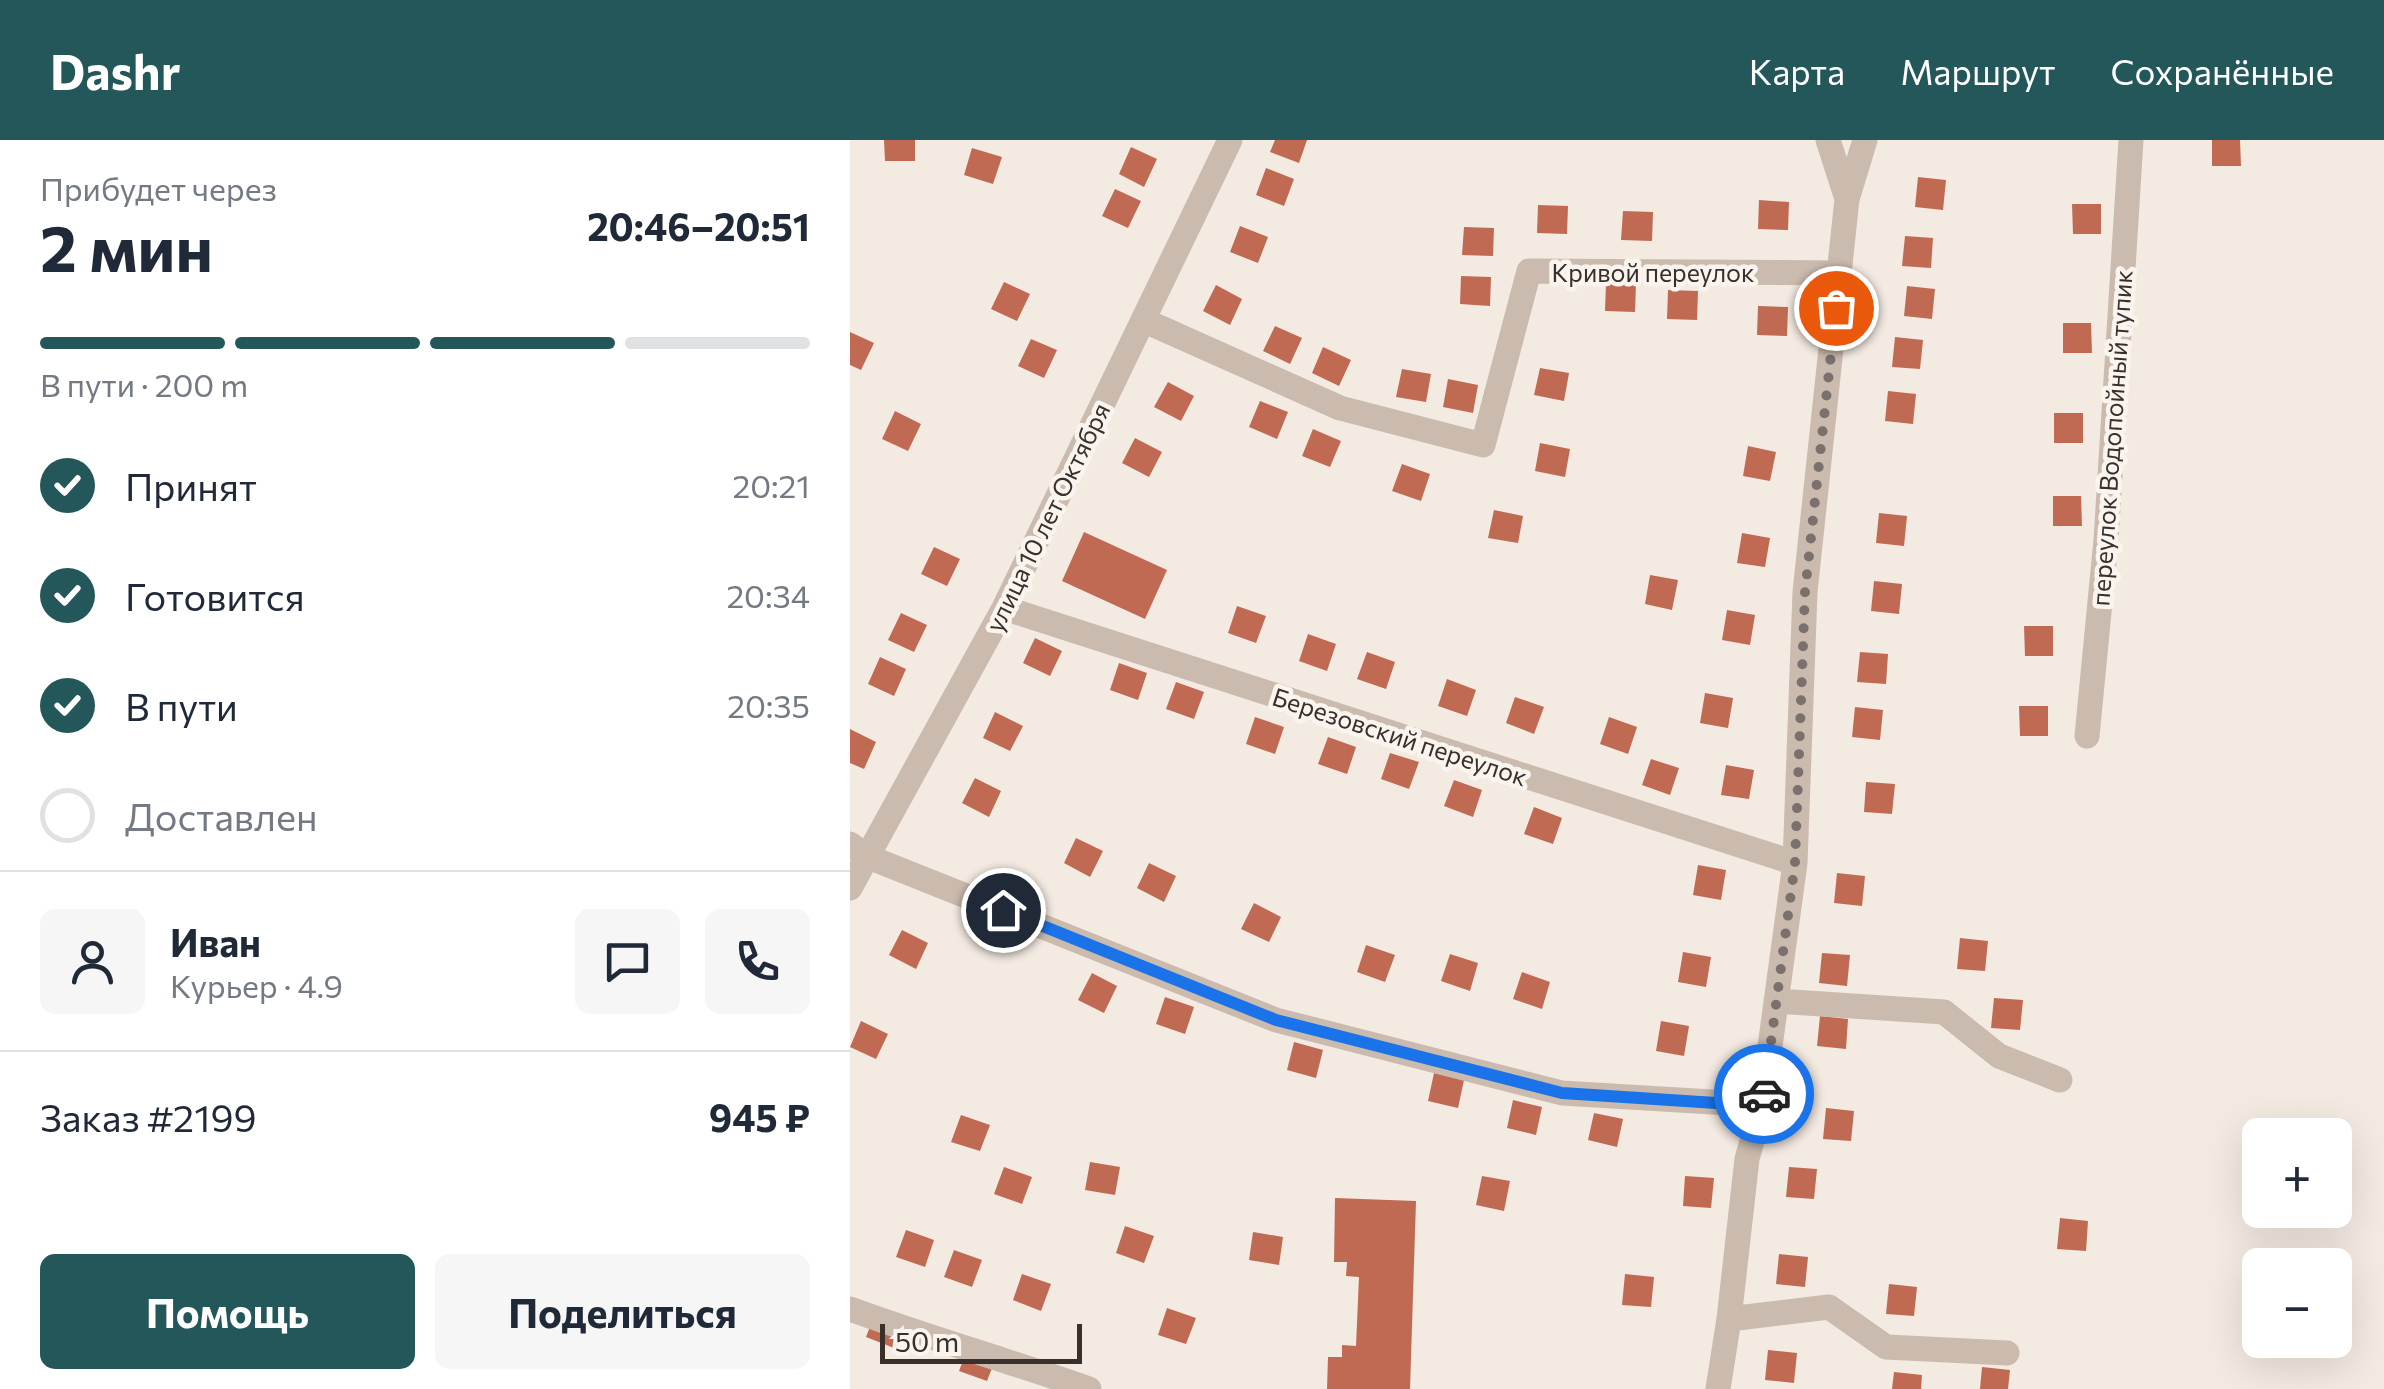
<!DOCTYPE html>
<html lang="ru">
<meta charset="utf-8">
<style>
body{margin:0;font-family:Commissioner,sans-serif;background:#f6f6f7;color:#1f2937;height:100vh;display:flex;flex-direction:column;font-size:38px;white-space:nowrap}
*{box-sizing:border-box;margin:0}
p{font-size:32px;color:#747a83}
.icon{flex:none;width:55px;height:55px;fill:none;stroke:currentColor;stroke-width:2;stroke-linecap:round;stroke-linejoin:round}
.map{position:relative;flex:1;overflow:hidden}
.panel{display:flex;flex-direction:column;background:#fff;width:850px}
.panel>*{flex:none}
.tools{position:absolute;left:1392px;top:978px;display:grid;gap:20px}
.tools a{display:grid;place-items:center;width:110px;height:110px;border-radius:15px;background:#fff;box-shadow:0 10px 40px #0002;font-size:50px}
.scale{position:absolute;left:30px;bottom:25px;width:202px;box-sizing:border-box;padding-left:10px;border:5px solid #39302c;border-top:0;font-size:28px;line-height:35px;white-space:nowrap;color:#39302c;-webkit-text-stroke:8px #faf4ee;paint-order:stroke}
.pin{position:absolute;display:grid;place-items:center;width:85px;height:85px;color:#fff;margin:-42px;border:5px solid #fff;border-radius:50%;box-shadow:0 2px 10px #0007}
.courier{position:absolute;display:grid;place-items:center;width:100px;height:100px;margin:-50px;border:8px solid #1a73e8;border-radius:50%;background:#fff;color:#222;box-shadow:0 2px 12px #0007}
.head em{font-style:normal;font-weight:700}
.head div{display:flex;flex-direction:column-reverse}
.head{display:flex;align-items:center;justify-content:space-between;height:170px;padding:0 40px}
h1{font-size:65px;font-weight:700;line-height:75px}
.bar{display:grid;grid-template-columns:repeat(4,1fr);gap:15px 10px;align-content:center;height:120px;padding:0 40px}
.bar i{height:12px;border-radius:8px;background:#e0e1e3}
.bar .on{background:#235759}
.bar p{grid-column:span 4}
.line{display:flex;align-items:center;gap:25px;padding:0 40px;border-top:2px solid #e0e1e3}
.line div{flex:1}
.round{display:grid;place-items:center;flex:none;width:105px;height:105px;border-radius:15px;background:#f6f6f7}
ol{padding:0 40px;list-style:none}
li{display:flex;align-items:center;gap:30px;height:110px}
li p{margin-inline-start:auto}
li .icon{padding:10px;border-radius:50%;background:#235759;color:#fff;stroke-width:4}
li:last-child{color:#747a83}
li i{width:55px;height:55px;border:5px solid #e0e1e3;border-radius:50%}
.action{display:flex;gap:20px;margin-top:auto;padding:20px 40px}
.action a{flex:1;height:115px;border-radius:15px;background:#235759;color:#fff;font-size:40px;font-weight:700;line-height:115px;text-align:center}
.action a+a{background:#f6f6f7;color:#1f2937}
header{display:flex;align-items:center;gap:60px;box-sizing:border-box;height:140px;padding:0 50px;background:#235759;color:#fff}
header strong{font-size:48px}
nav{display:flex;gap:55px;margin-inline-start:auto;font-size:35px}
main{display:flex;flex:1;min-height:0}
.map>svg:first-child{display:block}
.building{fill:#c06a53}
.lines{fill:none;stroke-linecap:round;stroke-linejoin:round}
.minor{stroke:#cbbaae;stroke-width:25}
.done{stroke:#7a716c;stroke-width:10;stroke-dasharray:0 18}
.route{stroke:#1a73e8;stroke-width:12}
.labels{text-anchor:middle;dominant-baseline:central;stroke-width:9;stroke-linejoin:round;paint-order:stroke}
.street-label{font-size:25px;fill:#39302c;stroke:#faf4ee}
</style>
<header>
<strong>Dashr</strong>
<nav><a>Карта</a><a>Маршрут</a><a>Сохранённые</a></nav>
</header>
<main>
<section class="panel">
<div class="head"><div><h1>2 мин</h1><p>Прибудет через</p></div><em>20:46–20:51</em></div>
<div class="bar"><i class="on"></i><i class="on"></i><i class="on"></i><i></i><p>В пути · 200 m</p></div>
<ol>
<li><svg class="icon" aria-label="check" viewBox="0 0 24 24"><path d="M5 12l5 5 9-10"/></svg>Принят<p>20:21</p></li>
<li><svg class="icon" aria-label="check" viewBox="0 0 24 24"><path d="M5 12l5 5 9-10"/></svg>Готовится<p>20:34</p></li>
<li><svg class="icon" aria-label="check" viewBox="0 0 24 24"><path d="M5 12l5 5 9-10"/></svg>В пути<p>20:35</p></li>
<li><i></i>Доставлен</li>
</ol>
<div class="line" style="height:180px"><a class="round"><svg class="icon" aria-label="person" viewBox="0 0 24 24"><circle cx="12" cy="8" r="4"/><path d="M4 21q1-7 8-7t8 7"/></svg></a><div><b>Иван</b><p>Курьер · 4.9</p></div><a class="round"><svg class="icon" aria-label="chat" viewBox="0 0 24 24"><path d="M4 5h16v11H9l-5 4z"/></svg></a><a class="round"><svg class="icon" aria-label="phone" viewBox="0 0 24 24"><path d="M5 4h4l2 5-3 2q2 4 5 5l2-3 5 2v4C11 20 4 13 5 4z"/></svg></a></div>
<div class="line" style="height:130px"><div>Заказ #2199</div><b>945 ₽</b></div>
<div class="action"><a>Помощь</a><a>Поделиться</a></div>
</section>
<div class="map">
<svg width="1534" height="1249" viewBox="0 0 1534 1249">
<rect width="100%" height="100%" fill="#f3eae2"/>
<path class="building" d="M34,0H65V21H35Z
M425,0H457L449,23L420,12Z
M1362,0H1390L1391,26H1362Z
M281,7L307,19L294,47L269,34Z
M122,8L152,17L143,44L114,35Z
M416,28L444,39L434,66L406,55Z
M1068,37L1096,40L1093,70L1065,67Z
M265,49L291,61L278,88L252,76Z
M909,60L939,62L938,90L908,89Z
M1222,64H1251V94H1223Z
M688,65L718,66L717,94L687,93Z
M773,71L803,72L802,101L771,100Z
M390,86L418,97L408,123L380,112Z
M614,87L644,88L643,116L612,115Z
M1055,96L1083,98L1081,128L1052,126Z
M611,136L641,137L640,166L610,164Z
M154,142L180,154L167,181L141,169Z
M756,143H786L785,172L755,171Z
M366,145L392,159L380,185L353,171Z
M1057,146L1085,149L1082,179L1054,176Z
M818,150L848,151L847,180L817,179Z
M908,166L938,167L937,196L907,195Z
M1213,183H1241L1242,213H1213Z
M425,186L452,198L440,224L413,211Z
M0,192L24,203L11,230L0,225Z
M1045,197L1073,200L1070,229L1042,227Z
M181,199L207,210L194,238L168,226Z
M473,207L501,220L489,246L462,233Z
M690,228L719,233L714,261L684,255Z
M552,229L581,234L576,262L546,257Z
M598,239L628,245L623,273L593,267Z
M318,242L344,256L331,281L304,267Z
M1038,251L1066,254L1063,284L1035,281Z
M410,261L438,272L427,299L399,287Z
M45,271L71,284L58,311L32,299Z
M1204,273H1233V303H1204Z
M463,289L491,301L480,327L452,316Z
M285,298L312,312L299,337L272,323Z
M690,303L720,309L715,337L685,331Z
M898,306L926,312L920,341L893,336Z
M552,324L580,334L571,361L542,351Z
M1203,356H1231L1232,386H1203Z
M644,370L673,376L668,403L638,398Z
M1029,373L1057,376L1054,406L1026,403Z
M234,392L317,430L295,479L212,441Z
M892,393L920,398L915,427L887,423Z
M84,407L110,419L97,446L71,434Z
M800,435L828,440L822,470L795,464Z
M1024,441L1052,444L1049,474L1021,471Z
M387,466L416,476L406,503L378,493Z
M877,470L905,475L900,505L872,500Z
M51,473L77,485L64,512L38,500Z
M1174,486H1203V516H1175Z
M458,494L486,504L477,531L449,521Z
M185,498L212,511L200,536L173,523Z
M517,512L545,522L536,549L507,539Z
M1010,512L1038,514L1036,544L1007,542Z
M30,517L56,529L44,556L18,544Z
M269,523L297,533L288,560L260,550Z
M597,539L626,550L617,576L588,566Z
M326,542L354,552L344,579L316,569Z
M855,553L883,558L878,588L850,583Z
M665,557L694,567L684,594L656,583Z
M1169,566H1198V596H1170Z
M1005,567L1033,570L1030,600L1002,597Z
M145,572L173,586L160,611L133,598Z
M405,577L434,587L425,614L396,604Z
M759,577L787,587L778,614L750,604Z
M0,589L26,602L14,629L0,623Z
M478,597L506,607L497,634L468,624Z
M540,613L569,622L559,649L531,639Z
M801,619L829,628L820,655L792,645Z
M876,625L904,630L899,659L871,655Z
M125,638L151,651L139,677L112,663Z
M604,640L632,650L623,677L594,666Z
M1016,642L1045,644L1042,674L1014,672Z
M684,667L712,678L703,704L674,694Z
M226,698L253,711L240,737L214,723Z
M299,723L326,736L314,762L287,748Z
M848,725L876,730L871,760L843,755Z
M987,733L1015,736L1012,766L984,763Z
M404,763L431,777L419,802L391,789Z
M52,790L78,803L66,829L39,815Z
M1110,798L1138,801L1135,831L1107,829Z
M516,805L545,815L535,842L507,832Z
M833,812L861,817L856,847L828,842Z
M972,813L1000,815L997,846L969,843Z
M600,814L628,823L620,851L591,841Z
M672,832L700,842L692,869L663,859Z
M242,833L267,846L254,873L228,860Z
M315,857L344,867L335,894L306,884Z
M1144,858L1173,860L1170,890L1141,888Z
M970,876L998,879L996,909L967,906Z
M11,881L38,894L26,919L0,907Z
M811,881L839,886L834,916L806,911Z
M444,902L473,910L466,938L437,930Z
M584,933L614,940L608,968L578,961Z
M663,960L692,967L686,995L657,988Z
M976,968L1004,971L1001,1001L973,999Z
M744,973L773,979L767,1007L738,1000Z
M111,975L140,985L130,1011L101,1002Z
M240,1022L270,1027L265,1055L235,1050Z
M154,1027L182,1037L172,1064L144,1054Z
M939,1027L967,1029L964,1059L936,1057Z
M632,1036L660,1041L654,1071L626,1065Z
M835,1036L864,1038L861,1068L833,1066Z
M485,1058L566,1061L560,1249H477L478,1217H492V1205L506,1206L509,1137L496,1136L497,1122H484Z
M1210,1078L1238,1081L1236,1111L1207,1109Z
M275,1086L304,1096L294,1123L266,1113Z
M56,1090L84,1100L75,1127L46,1117Z
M403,1092L433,1097L429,1125L399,1120Z
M104,1110L132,1120L122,1147L94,1137Z
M929,1114L958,1117L955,1147L926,1144Z
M172,1134L201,1144L191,1171L163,1160Z
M775,1134L804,1137L801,1167L772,1165Z
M1039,1144L1067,1147L1064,1176L1036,1174Z
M317,1168L346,1178L336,1204L308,1195Z
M26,1171L54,1181L44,1208L16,1197Z
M119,1204L147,1215L137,1241L109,1231Z
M918,1210L947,1213L944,1243L915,1240Z
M1132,1227L1160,1230L1158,1249H1130Z
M1044,1232L1072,1235L1071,1249H1042Z"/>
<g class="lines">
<path class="minor" d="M978,0L997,59
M293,180L490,268L633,305L679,131L990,133
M154,468L945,723
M1237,596L1256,400L1281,0
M0,704L16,716L426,880L712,953L912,965
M0,748L154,468L380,0
M926,861L1094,872L1149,916L1210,940
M0,1169C79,1198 160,1221 239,1249
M879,1179L979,1167L1036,1207L1157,1213
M868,1249L879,1179L897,1019L912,965L945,723L955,452L997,59L1015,0"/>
</g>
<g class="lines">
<path class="done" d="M914,954L945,723L955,452L986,168"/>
<path class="route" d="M153,770L426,880L712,953L912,966L914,954"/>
</g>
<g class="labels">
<g class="street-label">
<text x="803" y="132">Кривой переулок</text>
<text transform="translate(1261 298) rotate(-86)">переулок Водопойный тупик</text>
<text transform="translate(197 377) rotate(-64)">улица 10 лет Октября</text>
<text transform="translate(550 596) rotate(18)">Березовский переулок</text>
</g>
</g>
</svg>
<div class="tools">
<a>+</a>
<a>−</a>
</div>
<div class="scale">50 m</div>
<div class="pin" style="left:986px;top:168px;background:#ea580c"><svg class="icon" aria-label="bag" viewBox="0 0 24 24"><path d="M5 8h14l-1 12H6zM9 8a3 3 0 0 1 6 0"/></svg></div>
<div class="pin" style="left:153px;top:770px;background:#1f2937"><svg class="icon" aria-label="home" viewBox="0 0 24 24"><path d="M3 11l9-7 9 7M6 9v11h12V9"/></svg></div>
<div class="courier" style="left:914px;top:954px"><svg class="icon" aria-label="car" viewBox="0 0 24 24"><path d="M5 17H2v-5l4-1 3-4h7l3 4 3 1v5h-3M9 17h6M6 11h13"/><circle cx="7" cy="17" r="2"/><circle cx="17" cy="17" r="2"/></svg></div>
</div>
</main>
